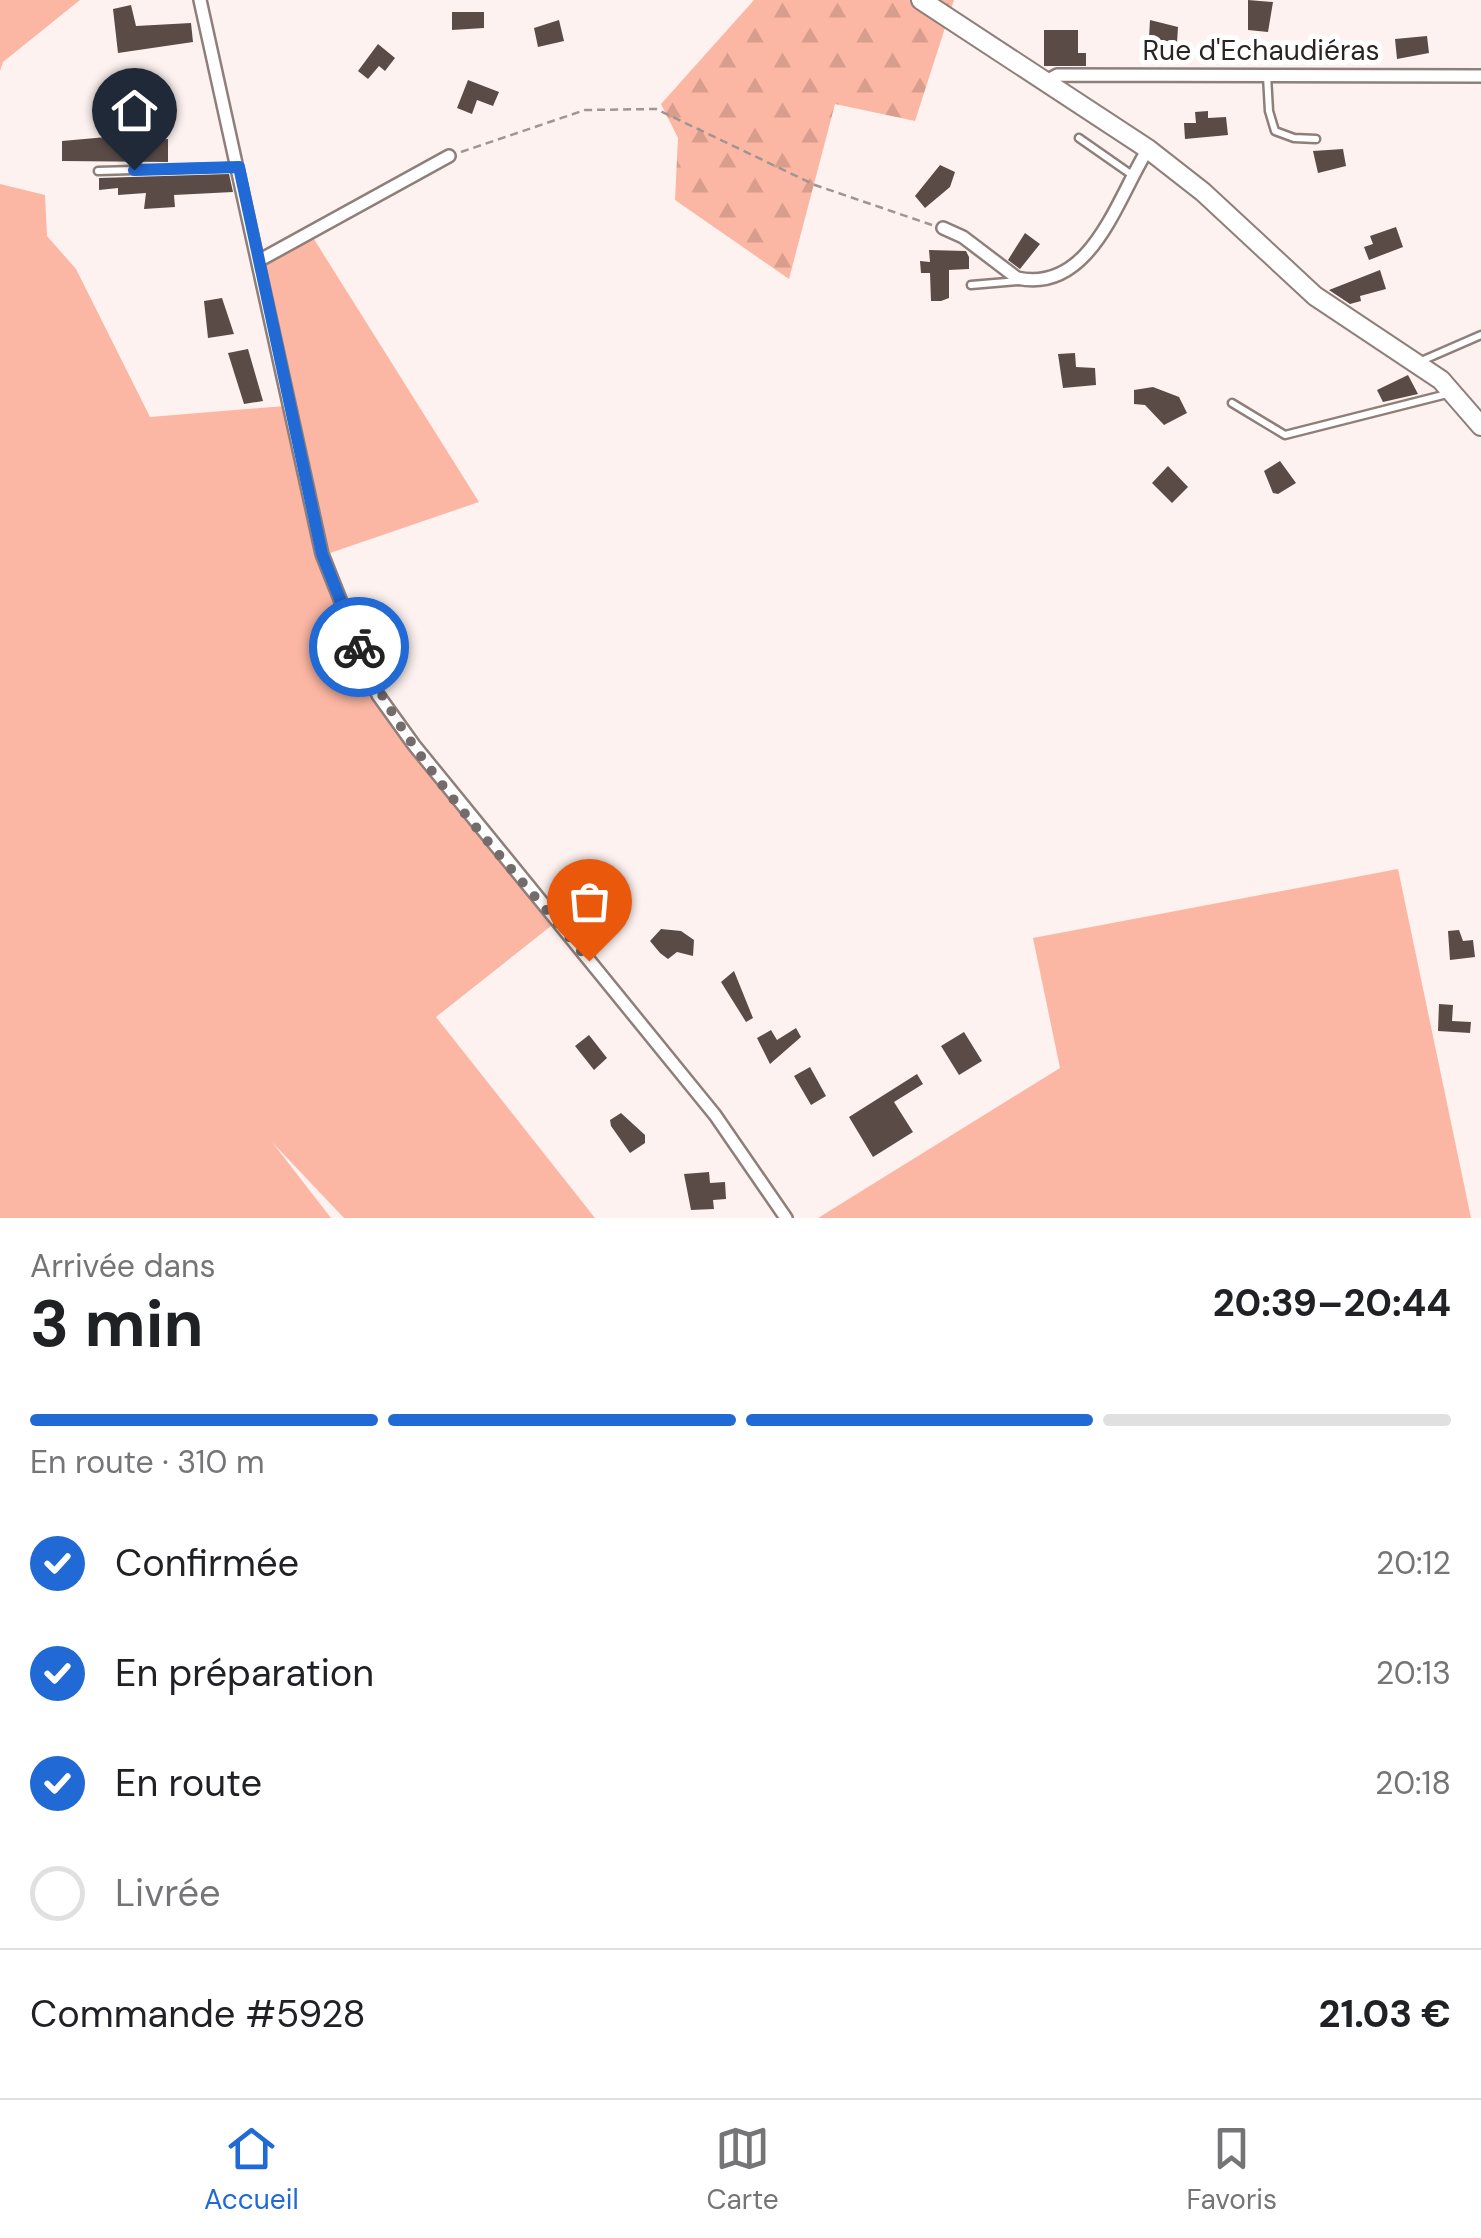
<!DOCTYPE html>
<html lang="fr">
<meta charset="utf-8">
<style>
body{margin:0;font-family:"DM Sans",sans-serif;background:#f6f6f6;color:#202124;height:100vh;display:flex;flex-direction:column;font-size:38px;white-space:nowrap}
*{box-sizing:border-box;margin:0}
p{font-size:32px;color:#757577}
.icon{flex:none;width:55px;height:55px;fill:none;stroke:currentColor;stroke-width:2;stroke-linecap:round;stroke-linejoin:round}
.map{position:relative;height:1218px;overflow:hidden}
.panel{display:flex;flex-direction:column;background:#fff;flex:1}
.panel>*{flex:none}
.pin{position:absolute;display:grid;place-items:center;width:85px;height:85px;color:#fff;margin:-102px -42px;border-radius:50% 50% 50% 0;rotate:-45deg;box-shadow:0 0 10px #0007}
.pin .icon{rotate:45deg}
.courier{position:absolute;display:grid;place-items:center;width:100px;height:100px;margin:-50px;border:8px solid #2169d5;border-radius:50%;background:#fff;color:#222;box-shadow:0 2px 12px #0007}
.headline em{font-style:normal;font-weight:700}
.headline div{display:flex;flex-direction:column-reverse}
.headline{display:flex;align-items:center;justify-content:space-between;height:170px;padding:0 30px}
h1{font-size:65px;font-weight:700;line-height:75px}
.bar{display:grid;grid-template-columns:repeat(4,1fr);gap:15px 10px;align-content:center;height:120px;padding:0 30px}
.bar i{height:12px;border-radius:8px;background:#e0e0e0}
.bar .selected{background:#2169d5}
.bar p{grid-column:span 4}
.line{display:flex;align-items:center;gap:25px;padding:0 30px;border-top:2px solid #e0e0e0}
.line div{flex:1}
ol{padding:0 30px;list-style:none}
li{display:flex;align-items:center;gap:30px;height:110px}
li p{margin-inline-start:auto}
li .icon{padding:10px;border-radius:50%;background:#2169d5;color:#fff;stroke-width:4}
li:last-child{color:#757577}
li i{width:55px;height:55px;border:5px solid #e0e0e0;border-radius:50%}
.tabs{display:flex;justify-content:space-around;align-items:center;height:140px;border-top:2px solid #e0e0e0;background:#fff;font-size:28px;color:#757577}
.tabs a{display:grid;justify-items:center;gap:5px}
.tabs .selected{color:#2169d5}
.map>svg:first-child{display:block}
.grass{fill:#fcb7a4}
.forest{fill:url(#forest-firs)}
.building{fill:#5a4b47}
.lines{fill:none;stroke-linecap:round;stroke-linejoin:round}
.service-casing{stroke:#8f7f7b;stroke-width:11}
.minor-casing{stroke:#8f7f7b;stroke-width:16}
.secondary-casing{stroke:#8f7f7b;stroke-width:22}
.path{stroke:#9e9693;stroke-width:2.5;stroke-dasharray:8 5;stroke-linecap:butt}
.service{stroke:#fff;stroke-width:6}
.minor{stroke:#fff;stroke-width:11}
.secondary{stroke:#fff;stroke-width:18}
.done{stroke:#746c6a;stroke-width:10;stroke-dasharray:0 18}
.route{stroke:#2169d5;stroke-width:12}
.labels{text-anchor:middle;dominant-baseline:central;stroke-width:10;stroke-linejoin:round;paint-order:stroke}
.street-label{font-size:28px;fill:#2a2422;stroke:#fff}
</style>
<div class="map">
<svg width="1481" height="1218" viewBox="0 0 1481 1218">
<defs>
<pattern id="forest-firs" width="22" height="20" patternUnits="userSpaceOnUse" patternTransform="scale(2.5)"><rect width="22" height="20" fill="#fcb7a4"/><path d="M5 1l3.5 6h-7zM16 11l3.5 6h-7z" fill="#d89d8d"/></pattern>
</defs>
<rect width="100%" height="100%" fill="#fdf2ef"/>
<path class="grass" d="M0,0H80L3,62L0,71Z
M0,184L45,195L47,236L76,269L150,417L285,406L316,557L374,701L551,926L436,1017L595,1218H344L272,1142L331,1218H0Z
M312,236L479,502L330,553L266,269V262Z
M1398,869L1471,1218H818L1060,1068L1033,938Z"/>
<path class="forest" d="M754,0H954L915,121L835,104L789,279L675,200L678,138L661,104Z"/>
<path class="building" d="M1248,0L1273,2L1268,32L1248,30Z
M131,5L136,26L191,23L193,42L118,53L113,9Z
M452,12H484V28L452,30Z
M559,20L564,41L538,47L534,28Z
M1150,20L1178,27L1177,43L1149,38Z
M1044,30H1078V53H1086V66H1044Z
M1427,36L1429,53L1397,59L1395,39Z
M378,44L395,58L385,71L379,66L368,79L358,71Z
M468,80L499,92L493,106L477,100L472,114L457,108Z
M1208,111V118L1226,117L1228,135L1185,139L1184,123H1196L1195,112Z
M118,136L121,150L144,152L150,151V140L168,139V162L62,161V141Z
M1343,149L1346,166L1318,173L1313,151Z
M940,165L955,172L950,187L925,208L915,196Z
M229,174L233,192L174,195L175,207L144,209L146,193L118,195V188L99,190V178Z
M1396,227L1403,247L1369,260L1364,247L1373,244L1370,236Z
M1025,233L1040,244L1020,269L1008,260Z
M929,250L966,251L969,257V269L949,270V298L941,301H931L930,273H921L920,261L930,262Z
M1380,270L1386,289L1360,296L1361,301L1350,304L1329,290Z
M222,298L234,334L208,338L204,301Z
M248,349L263,401L244,404L228,353Z
M1075,353L1076,367L1095,368L1096,385L1063,388L1058,354Z
M1408,375L1418,394L1383,402L1377,390Z
M1153,387L1179,397L1187,413L1164,425L1145,405L1134,404V390Z
M1280,461L1296,483L1278,494L1273,493L1264,471Z
M1168,466L1188,487L1172,503L1152,483Z
M661,929L681,931L694,940L693,956L677,952L668,959L660,953L650,941Z
M1459,930L1463,941L1473,940L1475,957L1450,960L1448,931Z
M734,971L753,1018L746,1022L721,982Z
M1439,1004L1453,1005L1452,1021L1471,1022L1470,1033L1438,1031Z
M796,1028L801,1037L770,1064L757,1038L771,1030L777,1040Z
M964,1032L982,1061L959,1075L941,1046Z
M589,1035L607,1058L594,1070L575,1046Z
M810,1067L826,1096L811,1105L794,1076Z
M917,1074L923,1084L894,1102L913,1132L873,1157L849,1117Z
M621,1113L645,1135V1143L630,1153L611,1126L610,1120Z
M709,1172L710,1183L725,1182L726,1199L713,1200L714,1209L691,1210L684,1174Z"/>
<g class="lines">
<g class="service-casing">
<path id="service" d="M1267,76L1269,111L1275,131L1294,138L1316,139
M1079,138L1132,175
M98,171L238,167
M971,285L1019,281
M1419,362L1481,335
M1232,403L1285,435L1451,393"/>
</g>
<g class="minor-casing">
<path id="minor" d="M200,0L322,554L378,695L414,745L715,1115L786,1218
M1044,82L1057,75L1481,76
M943,228L963,237L1017,278C1091,294 1117,198 1148,149
M260,260L449,156"/>
</g>
<g class="secondary-casing">
<path id="secondary" d="M921,0L1148,149L1203,192L1315,296L1441,380L1481,426"/>
</g>
<path class="path" d="M461,152L585,110L656,109L815,185L932,225"/>
<use href="#service" class="service"/>
<use href="#minor" class="minor"/>
<use href="#secondary" class="secondary"/>
</g>
<g class="lines">
<path class="done" d="M359,647C402,756 514,868 589,961"/>
<path class="route" d="M134,170L239,167L322,554L359,647"/>
</g>
<g class="labels">
<g class="street-label">
<text x="1261" y="50">Rue d'Echaudiéras</text>
</g>
</g>
</svg>
<div class="pin" style="left:589px;top:961px;background:#ea580c"><svg class="icon" aria-label="bag" viewBox="0 0 24 24"><path d="M5 8h14l-1 12H6zM9 8a3 3 0 0 1 6 0"/></svg></div>
<div class="pin" style="left:134px;top:170px;background:#1f2937"><svg class="icon" aria-label="home" viewBox="0 0 24 24"><path d="M3 11l9-7 9 7M6 9v11h12V9"/></svg></div>
<div class="courier" style="left:359px;top:647px"><svg class="icon" aria-label="bike" viewBox="0 0 24 24"><circle cx="6" cy="16" r="4"/><circle cx="18" cy="16" r="4"/><path d="M6 16l4-8h5l3 8M10 8l3 8H6M13 5h3"/></svg></div>
</div>
<section class="panel">
<div class="headline"><div><h1>3 min</h1><p>Arrivée dans</p></div><em>20:39–20:44</em></div>
<div class="bar"><i class="selected"></i><i class="selected"></i><i class="selected"></i><i></i><p>En route · 310 m</p></div>
<ol>
<li><svg class="icon" aria-label="check" viewBox="0 0 24 24"><path d="M5 12l5 5 9-10"/></svg>Confirmée<p>20:12</p></li>
<li><svg class="icon" aria-label="check" viewBox="0 0 24 24"><path d="M5 12l5 5 9-10"/></svg>En préparation<p>20:13</p></li>
<li><svg class="icon" aria-label="check" viewBox="0 0 24 24"><path d="M5 12l5 5 9-10"/></svg>En route<p>20:18</p></li>
<li><i></i>Livrée</li>
</ol>
<div class="line" style="height:130px"><div>Commande #5928</div><b>21.03 €</b></div>
</section>
<nav class="tabs">
<a class="selected"><svg class="icon" aria-label="home" viewBox="0 0 24 24"><path d="M3 11l9-7 9 7M6 9v11h12V9"/></svg>Accueil</a>
<a><svg class="icon" aria-label="map" viewBox="0 0 24 24"><path d="M3 6l6-2 6 2 6-2v14l-6 2-6-2-6 2zM9 4v14M15 6v14"/></svg>Carte</a>
<a><svg class="icon" aria-label="saved" viewBox="0 0 24 24"><path d="M7 4h10v16l-5-4-5 4z"/></svg>Favoris</a>
</nav>
